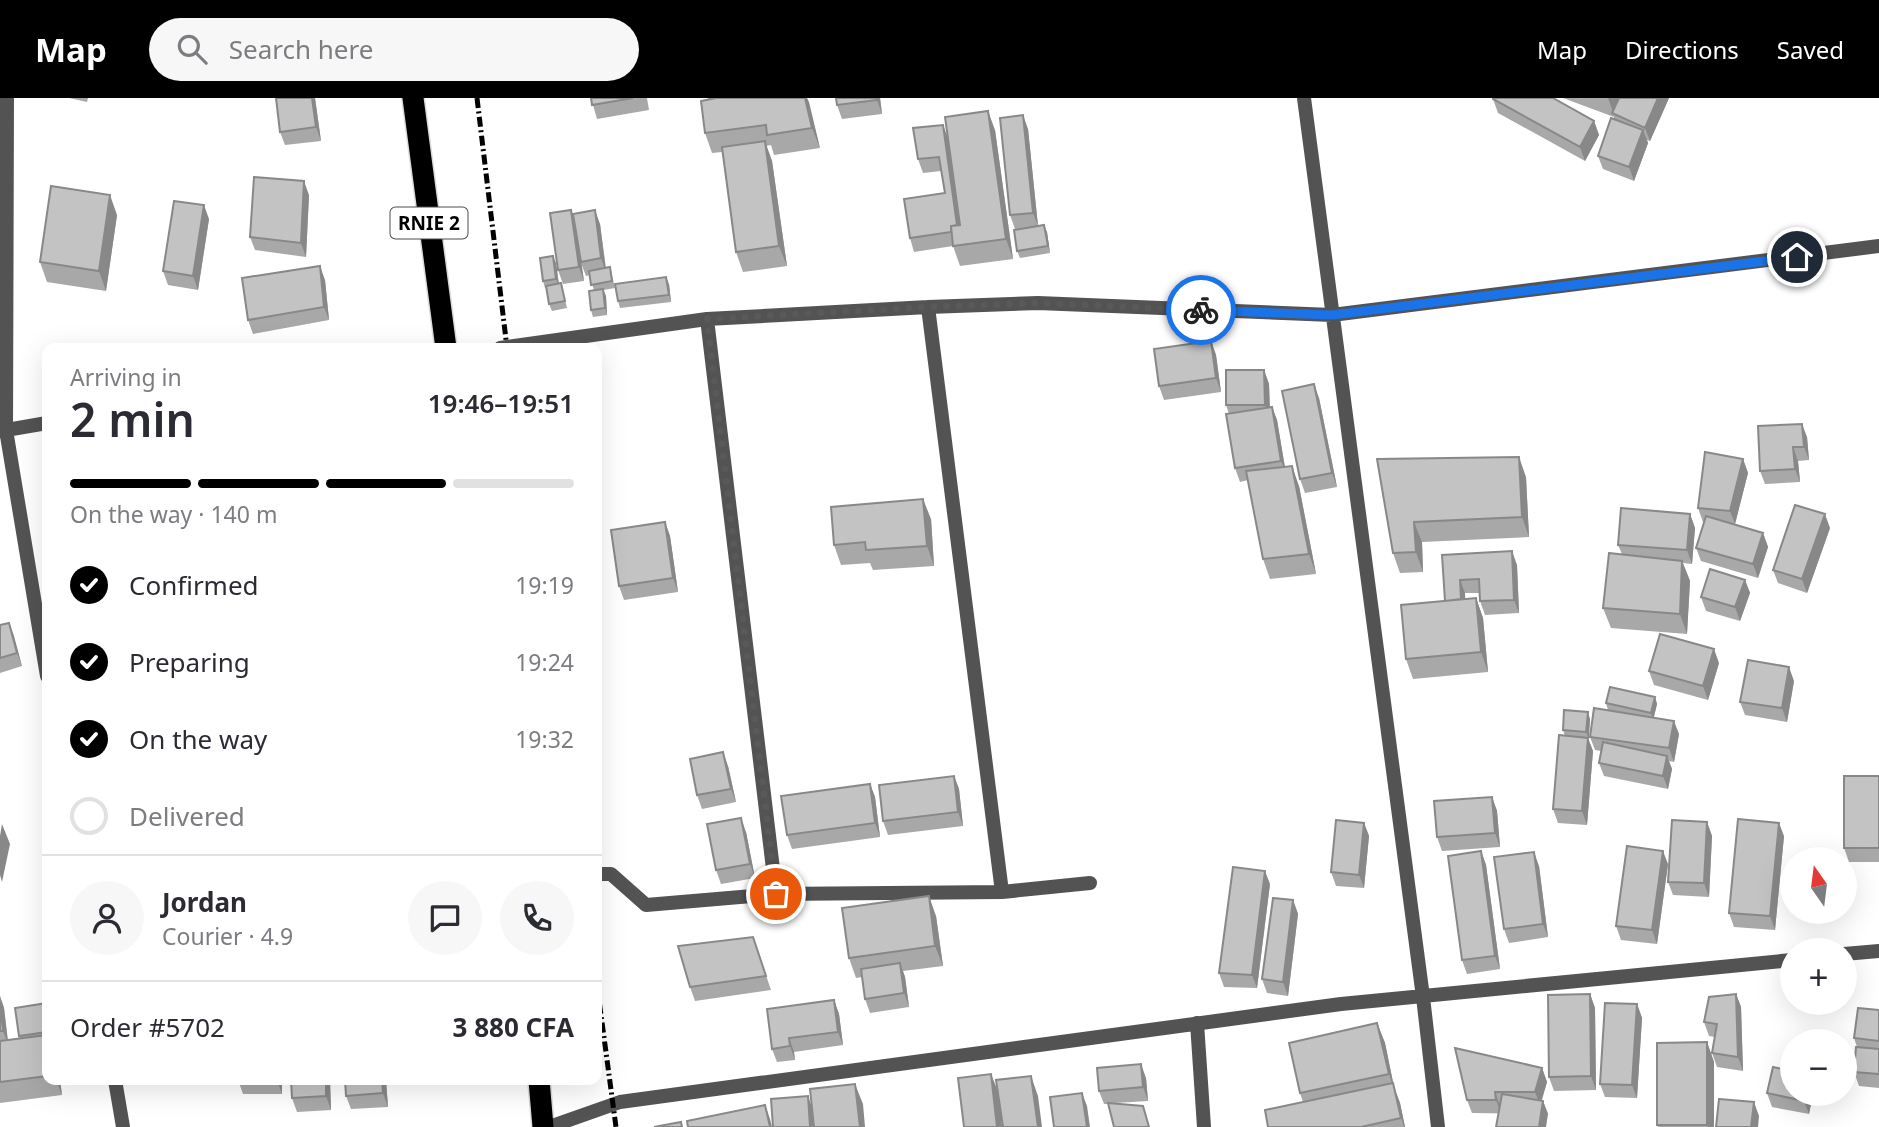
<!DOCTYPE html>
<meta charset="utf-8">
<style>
body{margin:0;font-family:"Noto Sans",sans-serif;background:#f7f7f7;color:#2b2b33;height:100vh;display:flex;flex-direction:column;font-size:26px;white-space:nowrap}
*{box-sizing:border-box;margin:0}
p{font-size:23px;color:#7c7c81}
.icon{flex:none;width:38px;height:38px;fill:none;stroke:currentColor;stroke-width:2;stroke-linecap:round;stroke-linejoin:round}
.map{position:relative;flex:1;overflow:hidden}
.drawer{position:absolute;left:42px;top:245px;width:560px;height:742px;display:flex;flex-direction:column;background:#fff;border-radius:14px;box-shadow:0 7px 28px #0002}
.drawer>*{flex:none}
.needle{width:46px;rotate:346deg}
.tools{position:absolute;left:1780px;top:749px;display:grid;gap:14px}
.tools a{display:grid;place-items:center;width:77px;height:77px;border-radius:50%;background:#fff;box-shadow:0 7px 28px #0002;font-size:35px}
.pin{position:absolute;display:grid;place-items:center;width:60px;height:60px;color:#fff;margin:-30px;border:4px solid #fff;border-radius:50%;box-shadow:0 2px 7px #0007}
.courier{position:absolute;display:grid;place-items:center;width:70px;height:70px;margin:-35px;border:5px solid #1a73e8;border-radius:50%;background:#fff;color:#222;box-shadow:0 2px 9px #0007}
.overview em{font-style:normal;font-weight:600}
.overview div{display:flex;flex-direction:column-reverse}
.overview{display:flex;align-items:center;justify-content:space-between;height:119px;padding:0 28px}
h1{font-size:46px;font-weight:600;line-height:52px}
.bar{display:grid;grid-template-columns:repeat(4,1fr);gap:10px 7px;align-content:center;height:84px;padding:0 28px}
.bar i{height:9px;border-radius:5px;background:#e1e1e2}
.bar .selected{background:#000}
.bar p{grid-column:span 4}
.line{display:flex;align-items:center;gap:18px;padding:0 28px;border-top:2px solid #e1e1e2}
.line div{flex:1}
.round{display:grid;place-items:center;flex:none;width:74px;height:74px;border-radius:37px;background:#f7f7f7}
ol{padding:0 28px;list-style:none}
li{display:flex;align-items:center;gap:21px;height:77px}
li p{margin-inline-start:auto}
li .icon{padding:7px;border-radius:50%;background:#000;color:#fff;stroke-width:4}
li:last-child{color:#7c7c81}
li i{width:38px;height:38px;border:4px solid #e1e1e2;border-radius:50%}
header{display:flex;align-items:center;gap:42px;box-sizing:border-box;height:98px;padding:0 35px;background:#000;color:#fff}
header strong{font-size:33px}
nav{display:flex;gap:38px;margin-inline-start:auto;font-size:24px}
.search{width:490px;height:63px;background:#f7f7f7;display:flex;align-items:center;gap:18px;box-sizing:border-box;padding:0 24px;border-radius:38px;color:#7c7c81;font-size:26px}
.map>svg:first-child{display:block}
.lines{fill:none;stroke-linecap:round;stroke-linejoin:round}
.highway-casing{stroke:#dbdbdb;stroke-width:24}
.street{stroke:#535353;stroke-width:14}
.highway{stroke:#000;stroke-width:21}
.rail{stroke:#000;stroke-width:5;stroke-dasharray:10 3.5 2 3.5;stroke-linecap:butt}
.wall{fill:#a8a8a8}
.shaded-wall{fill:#888}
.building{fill:#c3c3c3;stroke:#888;stroke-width:2}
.done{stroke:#595959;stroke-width:7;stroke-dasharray:0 12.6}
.route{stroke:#1a73e8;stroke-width:9}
.labels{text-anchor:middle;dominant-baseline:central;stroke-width:6;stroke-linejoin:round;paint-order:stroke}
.shield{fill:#fff;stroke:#4c4c4c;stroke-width:2}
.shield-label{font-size:19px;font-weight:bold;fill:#000}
</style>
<header>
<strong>Map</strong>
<div class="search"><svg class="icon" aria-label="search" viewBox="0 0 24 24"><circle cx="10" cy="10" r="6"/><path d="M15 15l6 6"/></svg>Search here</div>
<nav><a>Map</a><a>Directions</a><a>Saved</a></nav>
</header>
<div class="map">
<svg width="1879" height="1029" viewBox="0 0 1879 1029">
<rect width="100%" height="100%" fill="#fff"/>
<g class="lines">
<g class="highway-casing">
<path id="highway" d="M413,0L446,250
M539,982L543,1029"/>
</g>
<path class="street" d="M7,0L6,332L47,578
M1304,0L1423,899L1438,1029
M928,209L1002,794
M707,221L776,796
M500,250L707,221L928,209L1038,205L1332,217L1879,148
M0,333L47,325
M597,776H611L646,807L776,796L1002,794L1090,785
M1844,856L1879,853
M1197,925L1204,1029
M115,982L123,1029
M549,1029L620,1004L1341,906L1792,862"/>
<use href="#highway" class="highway"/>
<path class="rail" d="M477,0L507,250
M597,887L616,1029"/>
</g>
<path class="wall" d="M69,0H88L87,4Z
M276,0H315L321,43L285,47L280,34Z
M591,0H647L649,12L597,21Z
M708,0H807L820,50L774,57L771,47L766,48L772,63L787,168L743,174L736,154L722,54L712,55L705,35Z
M880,0L882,16L842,21L837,7Z
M1563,0H1669L1650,43L1647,42L1648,45L1634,83L1603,71L1598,58L1614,21V19Z
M1493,1L1594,23L1599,37L1585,63L1498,15Z
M1028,31L1038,128L1047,134L1050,155L1020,160L1017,153L1015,131L1010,117Z
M995,32L1013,161L960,168L953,148L914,154L910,140L945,95L941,73L923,75L918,61L948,40Z
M309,97L306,159L255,152L250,139Z
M571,112L574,119L600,126L606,170L610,169L615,190L603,192L606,198L607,217L593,219L591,212L594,193L590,177L586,178L581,165L584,183L563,186L558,172Z
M117,117L106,193L47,184L40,164Z
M209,121L198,192L168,187L163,173Z
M556,165L559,186L561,185L567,210L552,213L549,206L546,190H545L543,183Z
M325,182L329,222L253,236L248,222Z
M669,186L671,204L620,210L618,203Z
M1211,243L1216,257L1221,294L1164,302L1159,288Z
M1264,272L1269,286L1270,309H1272L1277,322L1285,369L1299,388L1316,476L1270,481L1263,461L1248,382L1240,384L1235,370L1229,316L1226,307Z
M1319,300L1337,389L1305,395L1300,381Z
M1807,339L1809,362L1798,363L1800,384L1765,386L1760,373Z
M1377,361L1526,379L1529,439L1422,444L1423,474L1400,475L1393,455Z
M1743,361L1748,375L1735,426L1763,435L1768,449L1758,480L1701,463L1696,450L1704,424H1703L1698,410Z
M1690,416L1695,430L1692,466L1683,465L1690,483L1687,536L1611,530L1603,510L1622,456L1618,447Z
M931,421L934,468L873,472L870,465L841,467L834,447Z
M665,424L670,438L678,494L624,502L619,488Z
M1830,430L1807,495L1778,485L1773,472Z
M1442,457L1517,467L1519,515L1485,517L1480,503V495H1465V501L1476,500L1483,520L1488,574L1413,581L1406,561L1445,503Z
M1745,482L1750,495L1740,523L1706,513L1701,499Z
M9,525L22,568L0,575V527Z
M1719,565L1708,602L1654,587L1649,573Z
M1794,583L1787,624L1745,617L1740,604Z
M1655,599L1657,606L1654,619L1679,636L1674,664L1669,663L1672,671L1668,691L1604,678L1599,665L1601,653L1595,652L1590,639L1608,612L1606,605Z
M1590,621L1588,641L1593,653L1587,727L1558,725L1553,711L1565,638L1563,632Z
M728,668L736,704L702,711L697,697Z
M954,678L959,691L963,728L888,737L883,723Z
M1879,678V764H1849L1844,750Z
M870,686L875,699L880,739L792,751L787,737Z
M1492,699L1497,713L1500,749L1442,753L1437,739Z
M1707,724L1712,738L1709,799L1673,797L1668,784Z
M1364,725L1369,738L1364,790L1336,788L1331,774Z
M746,734L755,780L721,786L716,772Z
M1784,738L1775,832L1734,829L1729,815Z
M1481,753L1486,767L1500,871L1467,876L1462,862Z
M1668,766L1657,846L1621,842L1616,828Z
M1539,768L1548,839L1509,845L1504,831Z
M1270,786L1257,890L1224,889L1219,875Z
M1293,802L1298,816L1288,898L1267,895L1262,881Z
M936,818L943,868L903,873L905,879L909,909L870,915L865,901L862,879L856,880L849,860Z
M753,839L771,892L695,903L690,889Z
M1590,896L1595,910L1596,992L1554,993L1549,979Z
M1736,896L1741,909L1743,973L1717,969L1712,955L1715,939L1709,938L1704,924Z
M0,898L4,910L8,942L20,941L19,938L47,905V982H60L62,997L0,1005Z
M834,902L839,916L843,947L794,954L795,962L777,964L772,951Z
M1637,906L1642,920L1637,1000L1605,999L1600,986Z
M1879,912V990L1859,988L1854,974L1857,949L1854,940Z
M1377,925L1385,945L1394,989L1400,1005L1405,1029H1268L1303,1004L1300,995Z
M1707,944L1714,964V1029H1658L1657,1027Z
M1542,970L1547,984L1542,1002L1543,1003L1548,1016L1472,1015L1467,1002Z
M1146,980L1148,1003L1115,1005L1148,1021L1108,1006H1104L1099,993Z
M238,982H282V996H243Z
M291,982H330L331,1012L297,1014L292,1000Z
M345,982H386L388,1009L351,1011L346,998Z
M1767,995L1813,996L1809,1016L1772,1009Z"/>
<path class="shaded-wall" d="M312,0H315L321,43L316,29Z
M805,0H807L809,4L820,50L812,30Z
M876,0H880L882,16L877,2Z
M1608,0H1622L1614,16Z
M1658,0H1669L1650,43L1645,30Z
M988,13L995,32L1013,161L1006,141Z
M1023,17L1028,31L1038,128L1033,115Z
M1594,23L1599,37L1585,63L1580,49Z
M943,27L948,40L963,147L958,133Z
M1643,32L1648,45L1634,83L1629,69Z
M765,43L772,63L787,168L779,148Z
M304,83L309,97L306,159L301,145Z
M110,97L117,117L106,193L99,173Z
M204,107L209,121L198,192L193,178Z
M571,112L576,126L584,183L579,169Z
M595,112L600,126L606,174L601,160Z
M1044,127L1047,134L1050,155L1048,148Z
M553,158L556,165L559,188L556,181Z
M320,168L325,182L329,222L324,209Z
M666,179L669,186L671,204L669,197Z
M603,191L606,198L607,217L605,210Z
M1211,243L1216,257L1221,294L1216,280Z
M1264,272L1269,286L1270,321L1265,307Z
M1314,286L1319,300L1337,389L1332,375Z
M1272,309L1277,322L1286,376L1281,363Z
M1802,326L1807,339L1809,362L1804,349Z
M1793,349L1798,363L1800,384L1795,371Z
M1519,359L1526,379L1529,439L1522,419Z
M1743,361L1748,375L1735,426L1730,413Z
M1292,368L1299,388L1316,476L1309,456Z
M923,401L931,421L934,468L927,448Z
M1690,416L1695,430L1692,466L1687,452Z
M1825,416L1830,430L1807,495L1802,481Z
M665,424L670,438L678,494L673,480Z
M1414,424L1422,444L1423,474L1416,454Z
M1763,435L1768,449L1758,480L1753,466Z
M1512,453L1517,467L1519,515L1514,502Z
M1682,463L1690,483L1687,536L1680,516Z
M1460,482L1465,495L1466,518L1461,505Z
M1745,482L1750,495L1740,523L1735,509Z
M1476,500L1483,520L1488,574L1481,554Z
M9,525L14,538L22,568L17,555Z
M1714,551L1719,565L1708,602L1703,588Z
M1789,569L1794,583L1787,624L1782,610Z
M1655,599L1657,606L1653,622L1651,615Z
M1588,614L1590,621L1589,641L1586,634Z
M1674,623L1679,636L1674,664L1669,650Z
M1588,640L1593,653L1587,727L1582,713Z
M723,654L728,668L736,704L731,691Z
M1667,658L1672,671L1668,691L1663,678Z
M954,678L959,691L963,728L958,714Z
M870,686L875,699L880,739L875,725Z
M1492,699L1497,713L1500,749L1495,735Z
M741,720L746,734L755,780L750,766Z
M1707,724L1712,738L1709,799L1704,785Z
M1364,725L1369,738L1364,790L1359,777Z
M1779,725L1784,738L1775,832L1770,818Z
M2,726L10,746L2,784L0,777V738Z
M1481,753L1486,767L1500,871L1495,858Z
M1663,753L1668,766L1657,846L1652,832Z
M1534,754L1539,768L1548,839L1543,826Z
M1265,773L1270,786L1257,890L1252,877Z
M929,798L936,818L943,868L935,848Z
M1293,802L1298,816L1288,898L1283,884Z
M900,865L905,879L909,909L904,895Z
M1590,896L1595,910L1596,992L1591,978Z
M1736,896L1741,909L1743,973L1738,959Z
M0,898L4,910L8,946L3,933Z
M834,902L839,916L843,947L838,934Z
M1637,906L1642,920L1637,1000L1632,987Z
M1377,925L1385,945L1394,989L1400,1005L1405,1029H1404L1401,1020L1394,992L1389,976Z
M789,940L794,954L795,962L790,948Z
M1707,944L1714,964V1029H1708L1707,1027Z
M1141,966L1146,980L1148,1003L1143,989Z
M1542,970L1547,984L1540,1007L1535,994Z
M991,976L999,996L1002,1029H997Z
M1031,978L1038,998L1042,1029H1038Z
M56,982H60L62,997Z
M277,982H282V996Z
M326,982H330L331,1012L326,998Z
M382,982H386L388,1009L383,995Z
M855,986L863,1006L865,1029H860Z
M1495,994L1500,1008L1501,1015L1496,1002Z
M1082,995L1087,1008L1090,1029H1087Z
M1805,996H1813L1809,1016L1804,1003Z
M808,998L813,1012L814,1029H810Z
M1543,1003L1548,1016L1546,1029H1539Z
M1754,1004L1759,1018L1758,1029H1751Z
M765,1007L770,1021L772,1029H770Z"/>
<path class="building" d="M276,0H312L316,29L280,34Z
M591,0H633L592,7Z
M716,0H805L812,30L767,37L766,27L705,35L701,3Z
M836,0H876L877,2L837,7Z
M1493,0H1553L1594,23L1580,49L1493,1Z
M1619,0H1658L1645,30L1612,15Z
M988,13L1006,141L953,148L951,128L960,127L945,19Z
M1023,17L1033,115L1010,117L1000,20Z
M1611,20L1643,32L1629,69L1598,58Z
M943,27L957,127L951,128V134L910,140L904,101L945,95L939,59L918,61L913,30Z
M765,43L779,148L736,154L722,49Z
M254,79L304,83L301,145L250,139Z
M51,88L110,97L99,173L40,164Z
M174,103L204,107L193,178L163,173Z
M571,112L579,169L558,172L550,115Z
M595,112L601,160L581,164L573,116Z
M1044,127L1048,148L1017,153L1014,132Z
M553,158L556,181L543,183L540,160Z
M320,168L324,209L248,222L242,180Z
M610,169L612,183L591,187L589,173Z
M666,179L669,197L618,203L615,186Z
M561,185L565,203L549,206L546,188Z
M603,191L605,210L591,212L589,193Z
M1211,243L1216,280L1159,288L1154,251Z
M1226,272H1264L1265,307H1226Z
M1314,286L1332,375L1300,381L1282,293Z
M1272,309L1281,363L1235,370L1226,316Z
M1802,326L1804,349H1793L1795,371L1760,373L1758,328Z
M1705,354L1743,361L1730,413L1698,410Z
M1519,359L1522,419L1414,424L1416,454L1393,455L1377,361Z
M1292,368L1309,456L1263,461L1246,373Z
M923,401L927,448L866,452L865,444L834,447L831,409Z
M1795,407L1825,416L1802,481L1773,472Z
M1621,410L1690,416L1687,452L1618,447Z
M1706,418L1763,435L1753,466L1696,450Z
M665,424L673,480L619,488L611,432Z
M1512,453L1514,502L1480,503L1479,481L1460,482L1461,501L1445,503L1442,457Z
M1609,455L1682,463L1680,516L1603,510Z
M1710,471L1745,482L1735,509L1701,499Z
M1476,500L1481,554L1406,561L1401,507Z
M9,525L17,555L0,560V527Z
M1660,536L1714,551L1703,588L1649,573Z
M1748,562L1789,569L1782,610L1740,604Z
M1610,589L1655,599L1651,615L1606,605Z
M1594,610L1674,623L1669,650L1590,639Z
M1564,612L1588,614L1586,634L1563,632Z
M1559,637L1588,640L1582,713L1553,711Z
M1603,644L1667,658L1663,678L1599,665Z
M723,654L731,691L697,697L690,661Z
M954,678L958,714L883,723L879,687Z
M1844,678H1879V750H1844Z
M870,686L875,725L787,737L781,698Z
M1492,699L1495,735L1437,739L1434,703Z
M741,720L750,766L716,772L707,726Z
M1738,721L1779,725L1770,818L1729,815Z
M1336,722L1364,725L1359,777L1331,774Z
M1672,722L1707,724L1704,785L1668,784Z
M1627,748L1663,753L1652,832L1616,828Z
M1481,753L1495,858L1462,862L1448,758Z
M1534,754L1543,826L1504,831L1494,759Z
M1233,769L1265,773L1252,877L1219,875Z
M929,798L935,848L849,860L842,810Z
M1273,800L1293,802L1283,884L1262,881Z
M753,839L766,878L690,889L678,848Z
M900,865L904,895L865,901L861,871Z
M1590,896L1591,978L1549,979L1548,897Z
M1736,896L1738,959L1712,955L1717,926L1704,924L1709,899Z
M834,902L838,934L789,940L790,948L772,951L767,911Z
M0,904L3,933H0Z
M47,905V934L19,938L15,910Z
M1605,905L1637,906L1632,987L1600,986Z
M1858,910L1879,912V943L1854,940Z
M1377,925L1389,976L1300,995L1289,945Z
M47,937V978L0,984V943Z
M1707,944V1027H1657V945Z
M1856,949L1879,951V976L1854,974Z
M1455,950L1542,970L1535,994H1495L1496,1002H1467Z
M1141,966L1143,989L1099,993L1097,970Z
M1773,969L1792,973V996H1805L1804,1003L1767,995Z
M991,976L997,1029H964L958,980Z
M1031,978L1038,1029H1003L996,982Z
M291,982H326V998L292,1000Z
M345,982H382L383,995L346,998Z
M1393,985L1401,1020L1361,1029H1268L1265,1012Z
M855,986L860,1029H814L810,991Z
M1082,995L1087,1029H1054L1050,999Z
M1502,996L1543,1003L1539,1029H1496Z
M808,998L810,1029H773L771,1001Z
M1719,1001L1754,1004L1751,1029H1716Z
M1108,1005L1143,1008L1149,1029H1114Z
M765,1007L770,1029H688L687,1023Z
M681,1024L682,1029H654Z"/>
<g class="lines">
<path class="done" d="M776,796L707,221L928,209L1038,205L1201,212"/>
<path class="route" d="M1201,212L1332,217L1797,159"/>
</g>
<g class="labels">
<rect class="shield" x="390.5" y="109.5" width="77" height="31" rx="5"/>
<g class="shield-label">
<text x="429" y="125">RNIE 2</text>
</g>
</g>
</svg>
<div class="tools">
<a><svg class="needle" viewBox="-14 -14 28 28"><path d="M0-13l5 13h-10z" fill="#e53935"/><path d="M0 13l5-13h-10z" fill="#7c7c81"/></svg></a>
<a>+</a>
<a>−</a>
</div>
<div class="pin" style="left:776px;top:796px;background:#ea580c"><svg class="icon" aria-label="bag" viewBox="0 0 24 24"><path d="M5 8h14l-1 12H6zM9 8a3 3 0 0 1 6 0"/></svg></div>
<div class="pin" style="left:1797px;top:159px;background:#1f2937"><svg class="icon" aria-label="home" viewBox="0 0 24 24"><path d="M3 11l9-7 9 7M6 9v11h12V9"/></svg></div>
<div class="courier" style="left:1201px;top:212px"><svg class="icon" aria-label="bike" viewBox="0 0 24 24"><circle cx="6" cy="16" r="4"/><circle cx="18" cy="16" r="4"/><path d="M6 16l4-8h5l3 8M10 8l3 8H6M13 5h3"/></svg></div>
<section class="drawer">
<div class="overview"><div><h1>2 min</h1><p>Arriving in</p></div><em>19:46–19:51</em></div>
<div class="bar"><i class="selected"></i><i class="selected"></i><i class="selected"></i><i></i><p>On the way · 140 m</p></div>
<ol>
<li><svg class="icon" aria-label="check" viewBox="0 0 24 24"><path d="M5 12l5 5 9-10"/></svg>Confirmed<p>19:19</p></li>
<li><svg class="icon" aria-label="check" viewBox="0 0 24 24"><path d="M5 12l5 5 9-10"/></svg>Preparing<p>19:24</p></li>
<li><svg class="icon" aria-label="check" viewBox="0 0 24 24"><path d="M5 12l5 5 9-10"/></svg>On the way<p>19:32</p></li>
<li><i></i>Delivered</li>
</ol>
<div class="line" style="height:126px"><a class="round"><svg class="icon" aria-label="person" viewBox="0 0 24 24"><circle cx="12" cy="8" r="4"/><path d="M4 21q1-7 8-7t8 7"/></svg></a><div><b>Jordan</b><p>Courier · 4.9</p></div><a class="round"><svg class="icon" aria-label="chat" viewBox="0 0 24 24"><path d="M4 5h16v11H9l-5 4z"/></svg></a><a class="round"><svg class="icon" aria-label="phone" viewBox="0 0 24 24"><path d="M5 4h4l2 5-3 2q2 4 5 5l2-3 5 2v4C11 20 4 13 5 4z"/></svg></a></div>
<div class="line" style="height:91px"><div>Order #5702</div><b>3 880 CFA</b></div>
</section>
</div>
